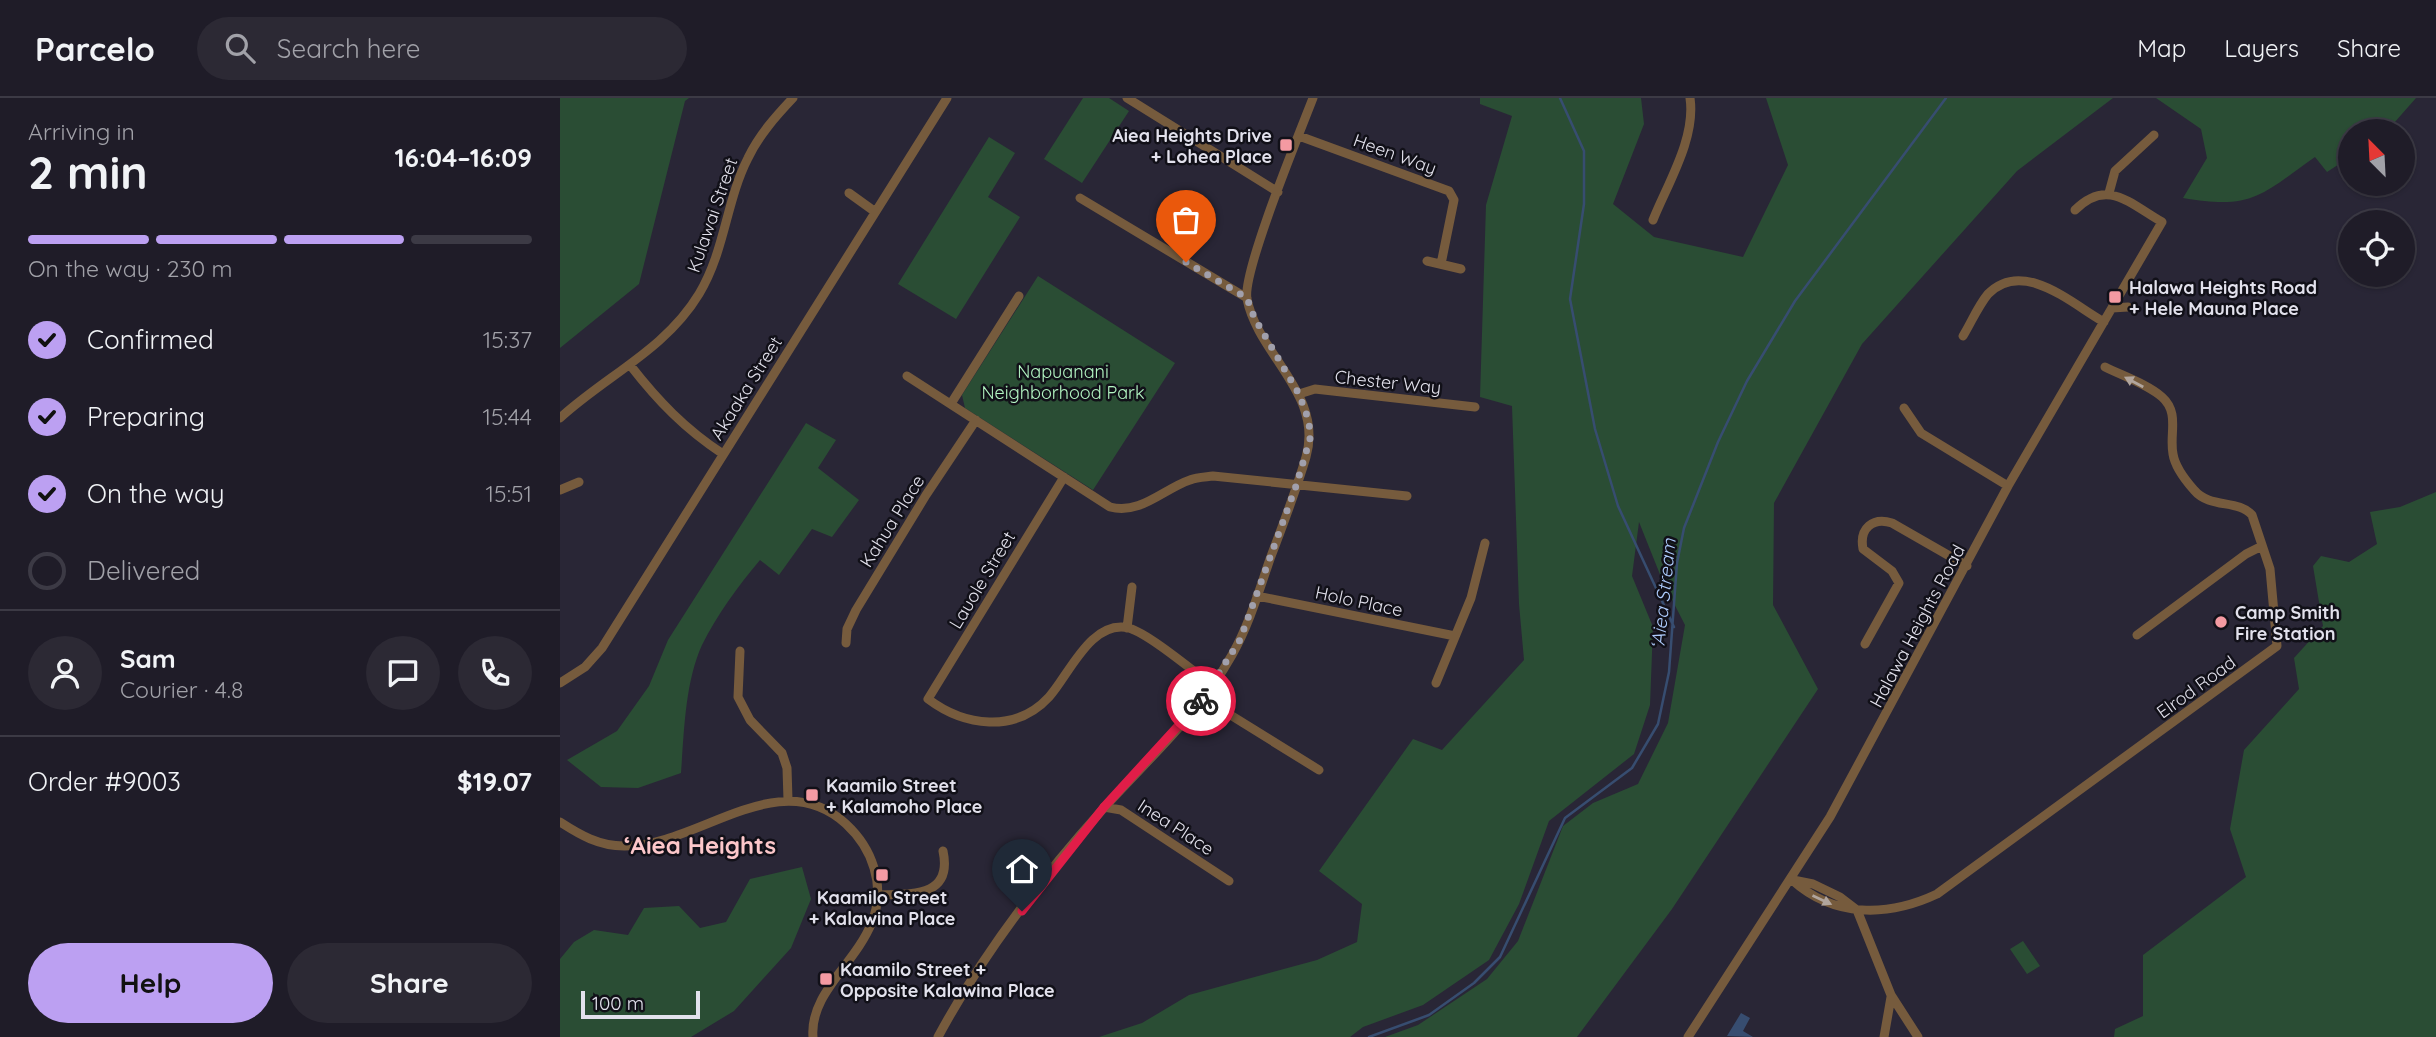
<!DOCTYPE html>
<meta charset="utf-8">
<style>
body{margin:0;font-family:Quicksand,sans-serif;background:#2c2934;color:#f1f3f6;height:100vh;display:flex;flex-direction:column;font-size:26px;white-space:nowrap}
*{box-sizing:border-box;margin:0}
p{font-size:23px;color:#a1a1a8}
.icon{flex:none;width:38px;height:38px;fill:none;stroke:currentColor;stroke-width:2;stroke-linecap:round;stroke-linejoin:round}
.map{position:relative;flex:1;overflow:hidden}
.panel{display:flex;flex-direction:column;background:#1f1c28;width:560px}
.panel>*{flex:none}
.needle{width:46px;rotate:336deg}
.buttons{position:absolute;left:1778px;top:21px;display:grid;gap:14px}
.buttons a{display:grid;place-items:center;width:77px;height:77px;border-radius:50%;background:#1f1c28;box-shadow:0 2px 5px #0004,0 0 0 2px #3c3a45;font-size:35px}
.scale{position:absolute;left:21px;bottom:18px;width:119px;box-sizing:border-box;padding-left:7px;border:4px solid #e2e1ec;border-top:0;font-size:19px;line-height:24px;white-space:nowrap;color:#e2e1ec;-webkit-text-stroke:5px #111018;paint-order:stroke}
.pin{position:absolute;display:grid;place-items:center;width:60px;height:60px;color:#fff;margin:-72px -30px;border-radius:50% 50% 50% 0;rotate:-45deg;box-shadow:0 0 7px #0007}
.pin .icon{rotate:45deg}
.courier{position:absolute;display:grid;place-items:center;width:70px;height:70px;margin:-35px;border:5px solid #e11d48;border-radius:50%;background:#fff;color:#222;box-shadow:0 2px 9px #0007}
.headline em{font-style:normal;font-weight:700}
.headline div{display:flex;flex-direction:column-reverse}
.headline{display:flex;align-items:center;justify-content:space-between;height:119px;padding:0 28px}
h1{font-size:46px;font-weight:700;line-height:52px}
.bar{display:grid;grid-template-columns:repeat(4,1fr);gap:10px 7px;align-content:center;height:84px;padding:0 28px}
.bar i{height:9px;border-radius:5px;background:#3c3a45}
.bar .active{background:#bca0f2}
.bar p{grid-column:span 4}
.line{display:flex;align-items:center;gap:18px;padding:0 28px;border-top:2px solid #3c3a45}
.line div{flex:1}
.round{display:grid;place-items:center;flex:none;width:74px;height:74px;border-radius:37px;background:#2c2934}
ol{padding:0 28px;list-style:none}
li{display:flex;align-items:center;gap:21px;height:77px}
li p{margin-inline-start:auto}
li .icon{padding:7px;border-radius:50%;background:#bca0f2;color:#111;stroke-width:4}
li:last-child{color:#a1a1a8}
li i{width:38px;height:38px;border:4px solid #3c3a45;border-radius:50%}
.primary-button{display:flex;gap:14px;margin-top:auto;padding:14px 28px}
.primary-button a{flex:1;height:80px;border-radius:42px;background:#bca0f2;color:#111;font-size:28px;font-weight:700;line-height:80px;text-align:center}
.primary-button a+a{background:#2c2934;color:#f1f3f6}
header{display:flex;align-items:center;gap:42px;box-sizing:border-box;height:98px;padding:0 35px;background:#1f1c28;border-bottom:2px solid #3c3a45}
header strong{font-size:33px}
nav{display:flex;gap:38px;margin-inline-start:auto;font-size:24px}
.search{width:490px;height:63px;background:#2c2934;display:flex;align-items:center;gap:18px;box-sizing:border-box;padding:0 24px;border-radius:38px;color:#a1a1a8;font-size:26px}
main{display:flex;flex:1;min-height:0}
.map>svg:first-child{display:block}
.green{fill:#2a4d34}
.water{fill:#374d70}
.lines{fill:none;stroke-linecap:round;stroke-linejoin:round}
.stream{stroke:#374d70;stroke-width:2.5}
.minor{stroke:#765b3d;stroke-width:9}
.oneway{fill:#b1a59d}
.done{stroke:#a1a0ac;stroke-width:7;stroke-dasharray:0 12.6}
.route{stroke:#e11d48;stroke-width:9}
.poi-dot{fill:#f49aa2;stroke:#111018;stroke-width:2.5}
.labels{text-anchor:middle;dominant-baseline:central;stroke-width:5;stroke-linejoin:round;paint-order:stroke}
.poi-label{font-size:18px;font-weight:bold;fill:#e2e1ec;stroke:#111018;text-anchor:start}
.street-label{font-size:18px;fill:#e2e1ec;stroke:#111018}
.park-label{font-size:18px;fill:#b3f6c3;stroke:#111018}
.water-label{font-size:19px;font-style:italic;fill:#aeccfd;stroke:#111018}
.district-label{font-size:24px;font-weight:bold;fill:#fcc7ca;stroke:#111018}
</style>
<header>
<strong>Parcelo</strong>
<div class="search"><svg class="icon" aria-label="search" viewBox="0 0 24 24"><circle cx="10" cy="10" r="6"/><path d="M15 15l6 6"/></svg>Search here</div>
<nav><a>Map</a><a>Layers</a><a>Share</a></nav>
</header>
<main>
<section class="panel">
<div class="headline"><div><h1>2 min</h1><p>Arriving in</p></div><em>16:04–16:09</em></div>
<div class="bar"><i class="active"></i><i class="active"></i><i class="active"></i><i></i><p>On the way · 230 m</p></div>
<ol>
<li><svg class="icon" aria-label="check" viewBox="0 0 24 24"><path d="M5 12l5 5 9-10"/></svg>Confirmed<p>15:37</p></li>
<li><svg class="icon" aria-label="check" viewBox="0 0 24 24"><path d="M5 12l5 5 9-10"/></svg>Preparing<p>15:44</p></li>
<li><svg class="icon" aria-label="check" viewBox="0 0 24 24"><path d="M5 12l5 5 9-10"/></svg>On the way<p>15:51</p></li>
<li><i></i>Delivered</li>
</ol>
<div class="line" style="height:126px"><a class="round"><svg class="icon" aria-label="person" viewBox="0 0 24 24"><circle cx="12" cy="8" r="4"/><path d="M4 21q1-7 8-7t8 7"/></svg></a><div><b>Sam</b><p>Courier · 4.8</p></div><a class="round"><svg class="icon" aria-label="chat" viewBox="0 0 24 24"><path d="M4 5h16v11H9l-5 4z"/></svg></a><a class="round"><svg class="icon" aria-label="phone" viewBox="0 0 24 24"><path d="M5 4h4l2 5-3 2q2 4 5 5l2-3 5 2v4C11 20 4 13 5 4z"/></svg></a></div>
<div class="line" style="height:91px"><div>Order #9003</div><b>$19.07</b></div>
<div class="primary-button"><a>Help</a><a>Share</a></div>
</section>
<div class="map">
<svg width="1876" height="939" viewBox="0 0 1876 939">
<rect width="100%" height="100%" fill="#292636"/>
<path class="green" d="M0,0H129L125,3L79,186L0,250Z
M523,0H549L569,13L522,85L484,61Z
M920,0H1081L1084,26L1053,106L1094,139L1183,159L1228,67L1206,0H1553L1457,73L1302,246L1214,405L1213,507L1258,591L1112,811L1017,939H825L858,927L927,881L958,843L1003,728L1033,705L1078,686L1108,625L1125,527L1103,484L1079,424L1072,478L1093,529L1090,607L1074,656L989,723L959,806L929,862L863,907L803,929L790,939H539L582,925L629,897L757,862L797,844L802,806L759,773L853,641L882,652L964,562L959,506L952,308L920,299L926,107L952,18L920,6Z
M1596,0H1856L1827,33H1790V59L1767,74L1755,59C1701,97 1693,112 1623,100L1647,60L1641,31Z
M429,39L455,55L428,99L460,119L396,221L338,186Z
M478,178L615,265L533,392L405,310L402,297Z
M246,325L276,342L258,370L299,402L272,439L252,431L219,477L200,462C178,488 157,517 142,547C125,584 124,635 121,675L78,690L41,689L7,662L57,633L89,588L108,542Z
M1876,394V939H1554L1555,931L1583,918V857L1686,779L1670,731L1684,652L1739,591L1734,560L1763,528L1753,468L1761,458L1789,464L1817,446L1810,414L1840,409Z
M242,769L251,801L231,850L174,913L131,939H0V861L14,844L34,832L68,837L84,810L119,808L140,830L166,824L190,781Z
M1463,843L1480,868L1467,876L1450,851Z"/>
<path class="water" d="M1181,915L1190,920L1183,933L1193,939L1167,938Z"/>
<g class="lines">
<path class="stream" d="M1000,0L1024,53V106L1010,201L1035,331L1058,408L1114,529
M809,939L869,917L914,885L940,859L1005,720L1072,670L1098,626L1109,574L1117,465L1124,430L1158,344L1187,283L1235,203L1386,0"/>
<path class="minor" d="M567,0L718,94
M739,38L889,93L894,102L881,166
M289,95L314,113
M1549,95L1555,73L1594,37
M520,100L687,200
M1093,122C1108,85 1136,40 1130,0
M867,163L901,171
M1552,210L1568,209
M1403,238C1411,225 1418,208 1428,196C1463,160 1512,206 1544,224
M70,267C98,303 125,331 163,356
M347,278L550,409C581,417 603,391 630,382C637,379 646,379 653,378L847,398
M739,296L755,291L915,309
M392,304L459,198
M1344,310L1361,335L1448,388
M0,320C47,277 105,252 139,196C165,153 166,103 188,60C199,37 216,18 233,0
M504,379L368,601C404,628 455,636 489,599C509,577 531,521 569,530C589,536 633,573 652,587
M0,392L19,384
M697,498L895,538
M567,530L572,489
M1577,537L1686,456L1702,448
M286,545L287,531L296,512L366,397L416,322
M1305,546L1339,485L1332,473L1303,451C1299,430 1313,419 1332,425L1407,468
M180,553L178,599L190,622L222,655L227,670L228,702
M0,585L25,569L42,550L387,0
M876,585L911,500L925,445
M643,600L759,672
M544,709L561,712L669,783
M0,724C20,737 39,748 64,748C138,749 218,664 286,726C299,738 309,753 314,770C337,846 248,879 253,939
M1232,782C1274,820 1328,819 1377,796L1717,548L1710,471L1692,417C1678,401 1650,411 1634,392C1626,383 1615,369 1613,356C1609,336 1620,315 1602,299C1587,286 1563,278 1545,269
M1233,782L1253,786L1280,799L1297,812L1331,897L1358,939
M318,797C350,796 393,800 383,753
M378,939C422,857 481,780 543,711C588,661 639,616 672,557C689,527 699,493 710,461C723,427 736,393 746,359C764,296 698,257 687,201C682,174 740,34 753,0
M1128,939L1270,719L1448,388L1602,124C1569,105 1547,80 1515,112
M1324,939L1331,899"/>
</g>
<defs><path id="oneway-solid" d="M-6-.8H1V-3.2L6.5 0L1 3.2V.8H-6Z" transform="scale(1.75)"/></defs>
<g class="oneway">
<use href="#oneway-solid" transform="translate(1574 284) rotate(-152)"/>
<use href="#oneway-solid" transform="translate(1262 802) rotate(25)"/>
</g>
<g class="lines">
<path class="done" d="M626,164L687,200L694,219L739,296L749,323L750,341L736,388L680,542L641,603"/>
<path class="route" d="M462,813L544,709L641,603"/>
</g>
<g class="poi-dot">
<rect x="719" y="40" width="14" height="14" rx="3.5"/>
<rect x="1548" y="192" width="14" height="14" rx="3.5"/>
<circle cx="1661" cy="524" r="7"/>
<rect x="245" y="690" width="14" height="14" rx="3.5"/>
<rect x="315" y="770" width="14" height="14" rx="3.5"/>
<rect x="259" y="874" width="14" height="14" rx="3.5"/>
</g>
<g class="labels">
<g class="poi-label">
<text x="712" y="37" text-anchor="end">Aiea Heights Drive<tspan x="712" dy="21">+ Lohea Place</tspan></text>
<text x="1569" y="189">Halawa Heights Road<tspan x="1569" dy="21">+ Hele Mauna Place</tspan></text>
<text x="1675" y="514">Camp Smith<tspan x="1675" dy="21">Fire Station</tspan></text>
<text x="266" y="687">Kaamilo Street<tspan x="266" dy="21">+ Kalamoho Place</tspan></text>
<text x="322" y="799" text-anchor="middle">Kaamilo Street<tspan x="322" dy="21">+ Kalawina Place</tspan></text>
<text x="280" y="871">Kaamilo Street +<tspan x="280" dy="21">Opposite Kalawina Place</tspan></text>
</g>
<g class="street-label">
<text transform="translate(835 56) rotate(20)">Heen Way</text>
<text transform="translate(152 117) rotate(-71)">Kulawai Street</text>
<text transform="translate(828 284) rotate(6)">Chester Way</text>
<text transform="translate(186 290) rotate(-58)">Akaaka Street</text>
<text transform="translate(332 423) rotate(-58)">Kahua Place</text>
<text transform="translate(422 482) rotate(-59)">Lauole Street</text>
<text transform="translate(799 503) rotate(12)">Holo Place</text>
<text transform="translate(1357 528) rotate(-62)">Halawa Heights Road</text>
<text transform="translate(1636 589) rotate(-36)">Elrod Road</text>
<text transform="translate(616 729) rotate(33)">Inea Place</text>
</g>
<g class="park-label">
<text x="503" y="273">Napuanani<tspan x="503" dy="21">Neighborhood Park</tspan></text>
</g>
<g class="water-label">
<text transform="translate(1103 496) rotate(-84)">ʻAiea Stream</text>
</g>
<g class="district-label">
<text x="140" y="747">ʻAiea Heights</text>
</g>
</g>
</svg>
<div class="buttons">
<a><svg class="needle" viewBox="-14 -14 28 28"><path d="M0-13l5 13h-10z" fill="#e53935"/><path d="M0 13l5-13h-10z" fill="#a1a1a8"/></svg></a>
<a><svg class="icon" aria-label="locate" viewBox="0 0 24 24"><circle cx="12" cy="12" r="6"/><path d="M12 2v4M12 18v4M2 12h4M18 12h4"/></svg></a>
</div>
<div class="scale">100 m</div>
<div class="pin" style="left:626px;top:164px;background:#ea580c"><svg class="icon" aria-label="bag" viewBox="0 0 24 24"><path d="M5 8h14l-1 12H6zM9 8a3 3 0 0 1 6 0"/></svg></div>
<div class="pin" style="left:462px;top:813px;background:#1f2937"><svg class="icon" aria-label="home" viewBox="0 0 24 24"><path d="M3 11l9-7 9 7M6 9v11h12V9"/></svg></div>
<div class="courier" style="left:641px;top:603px"><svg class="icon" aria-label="bike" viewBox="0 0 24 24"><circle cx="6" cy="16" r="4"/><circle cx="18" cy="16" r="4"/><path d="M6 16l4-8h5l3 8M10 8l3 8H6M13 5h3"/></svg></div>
</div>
</main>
